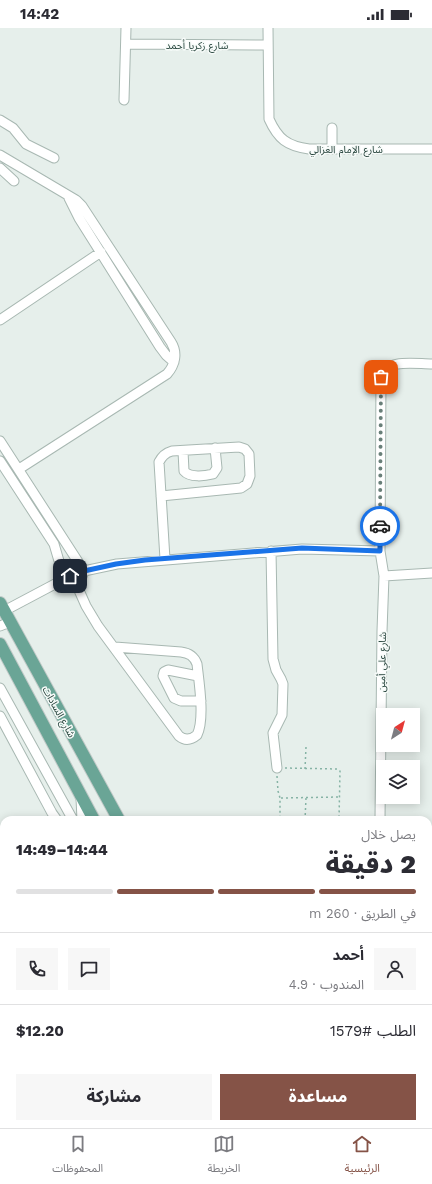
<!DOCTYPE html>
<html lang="ar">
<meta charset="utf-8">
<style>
body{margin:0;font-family:"Work Sans","Noto Sans Arabic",sans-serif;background:#f7f7f7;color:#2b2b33;direction:rtl;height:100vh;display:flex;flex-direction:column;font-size:15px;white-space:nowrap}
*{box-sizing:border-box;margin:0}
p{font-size:13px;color:#7c7c81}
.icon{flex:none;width:22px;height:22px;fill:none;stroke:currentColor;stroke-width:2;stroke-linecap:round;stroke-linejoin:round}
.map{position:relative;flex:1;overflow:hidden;direction:ltr}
.sheet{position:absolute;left:0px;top:788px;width:432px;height:312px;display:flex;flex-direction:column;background:#fff;border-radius:12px 12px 0 0;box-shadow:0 2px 10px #0003;direction:rtl}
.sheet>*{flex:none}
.needle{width:26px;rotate:36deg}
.tools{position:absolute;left:376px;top:680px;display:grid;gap:8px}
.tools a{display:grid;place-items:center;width:44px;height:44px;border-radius:0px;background:#fff;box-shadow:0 2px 10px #0003;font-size:20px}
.pin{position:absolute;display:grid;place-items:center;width:34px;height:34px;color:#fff;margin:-17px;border-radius:8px;box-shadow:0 2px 6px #0006}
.courier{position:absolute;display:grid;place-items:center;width:40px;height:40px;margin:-20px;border:3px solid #1a73e8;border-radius:50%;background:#fff;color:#222;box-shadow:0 1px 5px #0007}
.summary em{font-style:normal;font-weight:800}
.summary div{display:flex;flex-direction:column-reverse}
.summary{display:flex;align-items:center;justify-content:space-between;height:68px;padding:0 16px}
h1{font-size:26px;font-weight:800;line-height:30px}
.bar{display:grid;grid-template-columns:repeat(4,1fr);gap:6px 4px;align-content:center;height:48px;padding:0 16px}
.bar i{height:5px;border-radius:3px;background:#e1e1e2}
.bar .selected{background:#855347}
.bar p{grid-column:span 4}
.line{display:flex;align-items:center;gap:10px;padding:0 16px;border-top:1px solid #e1e1e2}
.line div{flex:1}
.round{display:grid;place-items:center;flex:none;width:42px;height:42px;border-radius:0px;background:#f7f7f7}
.cta{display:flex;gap:8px;margin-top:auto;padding:8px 16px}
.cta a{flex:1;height:46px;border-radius:0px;background:#855347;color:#fff;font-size:16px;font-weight:800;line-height:46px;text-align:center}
.cta a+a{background:#f7f7f7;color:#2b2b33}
.status{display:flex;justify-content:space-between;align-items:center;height:28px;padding:0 20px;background:#fff;direction:ltr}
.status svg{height:11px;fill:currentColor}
.tab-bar{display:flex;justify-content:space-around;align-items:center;height:56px;border-top:1px solid #e1e1e2;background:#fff;font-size:11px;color:#7c7c81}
.tab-bar a{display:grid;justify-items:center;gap:2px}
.tab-bar .selected{color:#855347}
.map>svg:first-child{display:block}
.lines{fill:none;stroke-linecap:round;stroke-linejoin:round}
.minor-casing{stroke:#a8b8b2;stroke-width:11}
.major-casing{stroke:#c2cac8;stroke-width:14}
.path{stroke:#86b3a5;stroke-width:1.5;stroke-dasharray:2 3;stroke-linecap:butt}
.minor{stroke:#fff;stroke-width:9}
.major{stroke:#6aa596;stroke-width:12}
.done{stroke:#687f78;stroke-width:4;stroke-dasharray:0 7.2}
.route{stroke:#1a73e8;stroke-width:5}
.labels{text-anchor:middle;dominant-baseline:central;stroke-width:3;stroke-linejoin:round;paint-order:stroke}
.street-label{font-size:10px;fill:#24423a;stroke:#f7fbf9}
</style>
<div class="status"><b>14:42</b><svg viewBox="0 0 49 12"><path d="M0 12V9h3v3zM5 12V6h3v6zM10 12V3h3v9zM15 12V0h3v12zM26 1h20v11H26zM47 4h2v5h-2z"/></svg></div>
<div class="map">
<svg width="432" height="1100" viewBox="0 0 432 1100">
<rect width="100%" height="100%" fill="#e6efeb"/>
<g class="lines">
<g class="minor-casing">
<path id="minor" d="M268,0L269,91C278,111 287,118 309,121H432
M126,16L268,17
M124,72L126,0
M0,92L13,100L26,116L54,130
M332,100V121
M0,127L76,172L82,178L171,314C178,325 175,337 167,346L19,441
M0,140L14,153
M69,170L79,190L160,319L166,327L174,334
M0,292L101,224
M0,413L84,543L78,560
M183,423L184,443C190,450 205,448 213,446L217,440L215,420
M0,433L54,516L64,550L78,560L86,578L98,598L179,708C185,713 191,712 197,707C205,691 199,654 197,636C194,628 189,625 181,624L115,619
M161,468L241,460L247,456L250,448L249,426L245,421L239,419L172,423C165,425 162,428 159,434L165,531
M271,523L273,631L276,642L281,651L283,656L282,687L273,705L277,740
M384,548L380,523L381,349C387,330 415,336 432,336
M4,583L70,548L84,543L117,536L302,521L380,523
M0,598L10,594
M198,648L168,642L164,644L163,648L174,670L181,673H201
M0,660L73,792
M0,688L52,785L57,792
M81,770L82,792
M380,792L382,603L384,548L432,545
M428,948L432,949
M0,990L4,986
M0,996L4,1000
M0,1015L4,1011
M428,1069H432
M428,1092H432
M182,1096L184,1100
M197,1096L200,1100
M340,1100L349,1096"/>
</g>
<g class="major-casing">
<path id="major" d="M0,575L119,792
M0,616L94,792
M263,1096V1100
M319,1096V1100"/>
</g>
<path class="path" d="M285,740L337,741L340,743L339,792
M305,741L306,719
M277,748L278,763L280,770V792
M281,770L339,769
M305,792L306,770"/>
<use href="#minor" class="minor"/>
<use href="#major" class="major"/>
</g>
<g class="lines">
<path class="done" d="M380,498L381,349"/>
<path class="route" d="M70,548L84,543L116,536L145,532L302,520L380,523V498"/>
</g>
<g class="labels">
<g class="street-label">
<text x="197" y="17">شارع زكريا أحمد</text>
<text x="346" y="121">شارع الإمام الغزالي</text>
<text transform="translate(382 634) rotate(-89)">شارع علي أمين</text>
<text transform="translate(59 684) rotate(61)">شارع السادات</text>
</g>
</g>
</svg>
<div class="tools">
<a><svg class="needle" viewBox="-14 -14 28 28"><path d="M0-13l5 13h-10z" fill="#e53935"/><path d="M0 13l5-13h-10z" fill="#7c7c81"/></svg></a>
<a><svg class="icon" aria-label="layers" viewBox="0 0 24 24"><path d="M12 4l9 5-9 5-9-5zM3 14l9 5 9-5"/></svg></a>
</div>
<div class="pin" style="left:381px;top:349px;background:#ea580c"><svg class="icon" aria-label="bag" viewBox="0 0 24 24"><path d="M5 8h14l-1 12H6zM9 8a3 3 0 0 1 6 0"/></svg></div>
<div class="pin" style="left:70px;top:548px;background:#1f2937"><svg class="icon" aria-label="home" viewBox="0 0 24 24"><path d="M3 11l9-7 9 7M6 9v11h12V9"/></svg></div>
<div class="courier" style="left:380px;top:498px"><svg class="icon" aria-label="car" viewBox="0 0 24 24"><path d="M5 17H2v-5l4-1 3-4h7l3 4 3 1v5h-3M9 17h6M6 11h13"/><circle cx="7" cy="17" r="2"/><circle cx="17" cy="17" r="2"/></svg></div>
<section class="sheet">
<div class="summary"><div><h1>2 دقيقة</h1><p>يصل خلال</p></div><em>14:44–14:49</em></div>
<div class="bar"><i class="selected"></i><i class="selected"></i><i class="selected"></i><i></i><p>في الطريق · 260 m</p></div>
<div class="line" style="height:72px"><a class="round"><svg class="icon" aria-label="person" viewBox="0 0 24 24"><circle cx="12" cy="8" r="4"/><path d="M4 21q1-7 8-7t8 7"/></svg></a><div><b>أحمد</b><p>المندوب · 4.9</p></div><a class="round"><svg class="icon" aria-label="chat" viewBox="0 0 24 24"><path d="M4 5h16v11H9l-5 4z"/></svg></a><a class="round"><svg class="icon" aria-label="phone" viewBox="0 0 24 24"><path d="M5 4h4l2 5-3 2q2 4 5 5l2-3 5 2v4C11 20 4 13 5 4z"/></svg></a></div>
<div class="line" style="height:52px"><div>الطلب #1579</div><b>$12.20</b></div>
<div class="cta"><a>مساعدة</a><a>مشاركة</a></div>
</section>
</div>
<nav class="tab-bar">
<a class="selected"><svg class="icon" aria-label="home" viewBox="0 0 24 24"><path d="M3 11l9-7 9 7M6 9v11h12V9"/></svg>الرئيسية</a>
<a><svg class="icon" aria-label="map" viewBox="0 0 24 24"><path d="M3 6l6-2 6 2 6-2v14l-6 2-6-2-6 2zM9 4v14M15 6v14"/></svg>الخريطة</a>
<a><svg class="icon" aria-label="saved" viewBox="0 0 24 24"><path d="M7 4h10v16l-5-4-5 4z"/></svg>المحفوظات</a>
</nav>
